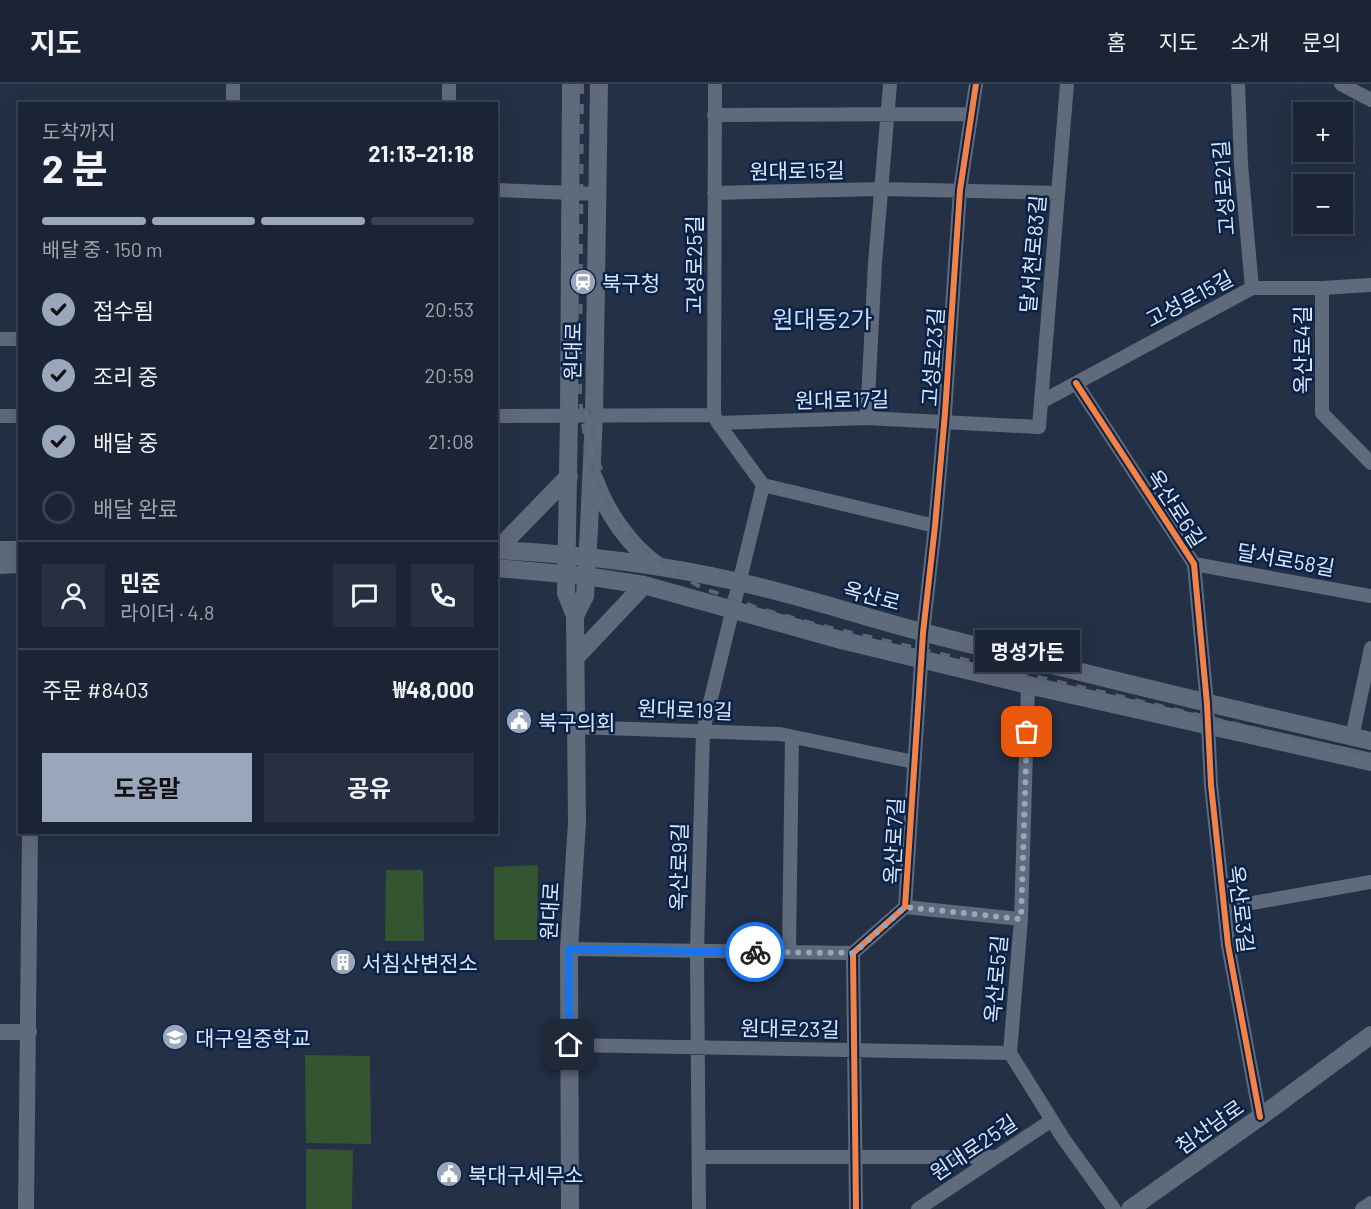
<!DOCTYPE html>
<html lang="ko">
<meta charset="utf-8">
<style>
body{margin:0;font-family:Barlow,"Noto Sans KR",sans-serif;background:#273040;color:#f1f3f6;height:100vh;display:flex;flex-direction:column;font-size:22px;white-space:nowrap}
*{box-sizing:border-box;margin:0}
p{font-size:20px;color:#9fa4ac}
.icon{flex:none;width:33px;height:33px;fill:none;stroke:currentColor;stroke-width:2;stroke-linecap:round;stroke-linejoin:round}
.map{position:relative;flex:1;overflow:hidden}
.details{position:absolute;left:18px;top:18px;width:480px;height:732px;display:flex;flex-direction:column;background:#1a2434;border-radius:0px;box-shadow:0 6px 24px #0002,0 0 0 2px #38414f}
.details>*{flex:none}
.controls{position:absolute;left:1293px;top:18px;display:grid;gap:12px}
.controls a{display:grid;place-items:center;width:60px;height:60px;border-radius:0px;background:#1a2434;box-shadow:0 6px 24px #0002,0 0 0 2px #38414f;font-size:30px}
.pin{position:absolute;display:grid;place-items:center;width:51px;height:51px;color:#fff;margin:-26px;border-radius:12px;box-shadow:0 3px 9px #0006}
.courier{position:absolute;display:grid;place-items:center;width:60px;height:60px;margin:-30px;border:4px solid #1a73e8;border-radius:50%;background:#fff;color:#222;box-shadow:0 2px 8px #0007}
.bubble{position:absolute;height:42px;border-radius:0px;background:#1a2434;box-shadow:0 6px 24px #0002,0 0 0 2px #38414f;font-size:20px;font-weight:700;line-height:42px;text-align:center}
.head em{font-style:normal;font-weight:700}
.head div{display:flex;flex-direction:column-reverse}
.head{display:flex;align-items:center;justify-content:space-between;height:102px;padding:0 24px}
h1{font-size:39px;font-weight:700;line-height:45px}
.bar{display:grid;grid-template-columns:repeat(4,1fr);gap:9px 6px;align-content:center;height:72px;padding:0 24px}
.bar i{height:8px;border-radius:4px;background:#38414f}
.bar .selected{background:#99a6bb}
.bar p{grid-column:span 4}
.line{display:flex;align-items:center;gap:15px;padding:0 24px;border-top:2px solid #38414f}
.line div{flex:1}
.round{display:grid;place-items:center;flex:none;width:63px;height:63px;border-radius:0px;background:#273040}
ol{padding:0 24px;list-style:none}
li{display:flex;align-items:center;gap:18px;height:66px}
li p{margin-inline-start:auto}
li .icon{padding:6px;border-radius:50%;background:#99a6bb;color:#111;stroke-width:4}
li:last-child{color:#9fa4ac}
li i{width:33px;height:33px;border:3px solid #38414f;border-radius:50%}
.primary-button{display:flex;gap:12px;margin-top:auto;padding:12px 24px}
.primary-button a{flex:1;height:69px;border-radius:0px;background:#99a6bb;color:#111;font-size:24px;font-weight:700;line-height:69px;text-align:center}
.primary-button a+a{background:#273040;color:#f1f3f6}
header{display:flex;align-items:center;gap:36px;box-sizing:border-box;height:84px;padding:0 30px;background:#1a2434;border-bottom:2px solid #38414f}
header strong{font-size:28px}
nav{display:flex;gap:33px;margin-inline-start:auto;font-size:21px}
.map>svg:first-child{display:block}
.green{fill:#335630}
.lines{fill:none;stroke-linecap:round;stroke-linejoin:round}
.minor{stroke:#5f6a7b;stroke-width:14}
.tertiary{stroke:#5f6a7b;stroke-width:16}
.secondary{stroke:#5f6a7b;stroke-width:18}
.rail{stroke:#5c6676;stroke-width:4;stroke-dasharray:10 10;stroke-linecap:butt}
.cycleway-casing{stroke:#0a2248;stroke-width:10}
.cycleway{stroke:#f48246;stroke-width:6}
.done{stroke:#99a6bb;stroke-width:6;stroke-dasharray:0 10.8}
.route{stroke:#1a73e8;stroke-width:8}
.labels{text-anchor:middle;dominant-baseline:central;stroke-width:5;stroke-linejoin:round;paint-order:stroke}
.street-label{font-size:21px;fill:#d9e6fa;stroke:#0a2248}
.poi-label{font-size:21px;fill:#d9e6fa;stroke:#0a2248;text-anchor:start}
.quarter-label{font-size:24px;fill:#c9dcfa;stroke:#0a2248}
</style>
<header>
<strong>지도</strong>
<nav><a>홈</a><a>지도</a><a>소개</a><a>문의</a></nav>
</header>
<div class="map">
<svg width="1371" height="1125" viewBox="0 0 1371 1125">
<rect width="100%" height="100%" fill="#233045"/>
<path class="green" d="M538,781L537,856H494V783Z
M386,786H423L424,857H385Z
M305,971L370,972L371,1060L306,1059Z
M306,1065L353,1066L352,1125H306Z"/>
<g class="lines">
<path class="minor" d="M1238,0L1241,80L1252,204
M1341,0L1371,16
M233,20V0
M449,20V0
M714,31L971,30
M496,106L598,110
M714,109L881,105L1058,109
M1322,204V329L1371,379
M0,255H20
M1076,299L1194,480L1207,620L1211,701L1228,861L1260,1033
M1041,318L1252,204H1322L1371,201
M714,331L715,0
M0,332H20
M496,332L714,331L718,339L763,401L935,442
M867,334L875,179L890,0
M718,339L867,334L1039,343L1067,0
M1194,480L1371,512
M1028,601L1021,835L1010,969L1063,1054L1114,1125
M575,643L780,650L914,678
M1352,653L1371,564
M905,823L1021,835
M1224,824L1371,798
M569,865L853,869
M789,868L792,653
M569,961L1010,969
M699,1073H996
M699,1125L697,867L703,647L763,401
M856,1125L853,869L905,823L923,549L935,442L945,329L960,106L976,0
M918,1125L1052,1036
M1362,1125L1371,1119"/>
<path class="tertiary" d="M0,948H29
M26,1125L30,748"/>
<path class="secondary" d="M594,394C605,426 629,462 658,482
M0,466H20
M496,466C578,470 659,480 739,498C802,512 864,533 926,549C1074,587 1222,623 1371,657
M497,466L569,392
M0,481L20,480
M496,484L586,492L644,501L841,556L1028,601L1371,678
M575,532L585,512L589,444L594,331L599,0
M577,572L644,501
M570,1125L569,865L577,738L575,532L566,509L569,332L571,0
M1130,1125L1260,1033L1371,951"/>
<path class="rail" d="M582,0L580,314L586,365L601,407L620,440L640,461L662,479L700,503L758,524L815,540L1371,672
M589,282L590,337L601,386"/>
<g class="cycleway-casing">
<path id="cycleway" d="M1076,299L1194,480L1207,620L1211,701L1228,861L1260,1033
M856,1125L853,869L905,823L923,549L935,442L945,329L960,106L976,0"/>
</g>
<use href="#cycleway" class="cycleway"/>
</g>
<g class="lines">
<path class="done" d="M755,868L854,869L905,823L1021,835L1027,648"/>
<path class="route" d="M569,961V865L755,868"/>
</g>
<defs>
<g id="station-disc" transform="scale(1.35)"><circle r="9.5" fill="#99a6bb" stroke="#0a2248"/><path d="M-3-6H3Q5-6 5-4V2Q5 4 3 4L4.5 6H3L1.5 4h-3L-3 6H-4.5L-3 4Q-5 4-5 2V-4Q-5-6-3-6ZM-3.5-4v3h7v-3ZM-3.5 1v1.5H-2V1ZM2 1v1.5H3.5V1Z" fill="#fff"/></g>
<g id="civic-disc" transform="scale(1.35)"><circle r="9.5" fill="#99a6bb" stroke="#0a2248"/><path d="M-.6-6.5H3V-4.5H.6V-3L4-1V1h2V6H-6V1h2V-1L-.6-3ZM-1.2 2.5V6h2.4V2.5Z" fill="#fff"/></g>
<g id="building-disc" transform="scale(1.35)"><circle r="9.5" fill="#99a6bb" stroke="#0a2248"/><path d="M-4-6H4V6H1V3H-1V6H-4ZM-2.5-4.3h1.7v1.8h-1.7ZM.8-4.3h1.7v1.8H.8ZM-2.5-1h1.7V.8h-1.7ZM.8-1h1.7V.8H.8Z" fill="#fff"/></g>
<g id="school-disc" transform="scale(1.35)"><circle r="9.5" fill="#99a6bb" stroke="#0a2248"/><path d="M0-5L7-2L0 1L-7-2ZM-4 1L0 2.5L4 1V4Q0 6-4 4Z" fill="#fff"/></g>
</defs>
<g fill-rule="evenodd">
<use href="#station-disc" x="583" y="198"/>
<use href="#civic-disc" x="519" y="637"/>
<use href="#building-disc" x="343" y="878"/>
<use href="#school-disc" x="175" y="953"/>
<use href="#civic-disc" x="449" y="1090"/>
</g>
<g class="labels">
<g class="street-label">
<text transform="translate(797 86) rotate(-1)">원대로15길</text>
<text transform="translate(1223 104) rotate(-94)">고성로21길</text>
<text transform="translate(1032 170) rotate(-85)">달서천로83길</text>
<text transform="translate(693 181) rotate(-90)">고성로25길</text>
<text transform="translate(1189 214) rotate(-28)">고성로15길</text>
<text transform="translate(1301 266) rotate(-90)">옥산로4길</text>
<text transform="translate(572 267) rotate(-89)">원대로</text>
<text transform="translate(932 273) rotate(-86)">고성로23길</text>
<text transform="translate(842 315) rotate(-1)">원대로17길</text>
<text transform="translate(1177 424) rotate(57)">옥산로6길</text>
<text transform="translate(1286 475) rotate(10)">달서로58길</text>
<text transform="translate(872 511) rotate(15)">옥산로</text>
<text transform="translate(685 625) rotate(2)">원대로19길</text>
<text transform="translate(893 757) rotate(-87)">옥산로7길</text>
<text transform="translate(678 783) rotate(-89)">옥산로9길</text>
<text transform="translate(1242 825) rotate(83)">옥산로3길</text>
<text transform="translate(549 827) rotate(-87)">원대로</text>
<text transform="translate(995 895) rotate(-85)">옥산로5길</text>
<text transform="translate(790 944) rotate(1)">원대로23길</text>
<text transform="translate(1209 1042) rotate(-35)">침산남로</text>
<text transform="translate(973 1063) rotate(-34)">원대로25길</text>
</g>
<g class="poi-label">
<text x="602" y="198">북구청</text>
<text x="538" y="637">북구의회</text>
<text x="362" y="878">서침산변전소</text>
<text x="195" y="953">대구일중학교</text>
<text x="468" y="1090">북대구세무소</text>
</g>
<g class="quarter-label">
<text x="822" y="234">원대동2가</text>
</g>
</g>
</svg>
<div class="controls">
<a>+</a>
<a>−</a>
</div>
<div class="pin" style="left:1027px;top:648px;background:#ea580c"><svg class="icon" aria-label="bag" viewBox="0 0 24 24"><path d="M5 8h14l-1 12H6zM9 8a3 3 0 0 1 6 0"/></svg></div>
<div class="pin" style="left:569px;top:961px;background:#1f2937"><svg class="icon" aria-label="home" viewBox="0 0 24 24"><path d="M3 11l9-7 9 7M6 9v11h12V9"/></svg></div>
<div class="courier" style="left:755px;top:868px"><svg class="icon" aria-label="bike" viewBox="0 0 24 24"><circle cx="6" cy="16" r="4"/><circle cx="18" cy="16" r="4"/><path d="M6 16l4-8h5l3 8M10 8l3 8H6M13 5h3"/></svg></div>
<div class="bubble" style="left:975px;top:546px;width:105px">명성가든</div>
<section class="details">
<div class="head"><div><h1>2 분</h1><p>도착까지</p></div><em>21:13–21:18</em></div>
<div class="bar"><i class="selected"></i><i class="selected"></i><i class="selected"></i><i></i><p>배달 중 · 150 m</p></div>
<ol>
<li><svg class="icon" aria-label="check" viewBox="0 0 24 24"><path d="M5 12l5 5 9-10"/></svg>접수됨<p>20:53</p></li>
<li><svg class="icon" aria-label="check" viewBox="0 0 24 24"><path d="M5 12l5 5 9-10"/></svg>조리 중<p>20:59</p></li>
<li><svg class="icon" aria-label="check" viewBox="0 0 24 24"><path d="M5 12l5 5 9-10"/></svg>배달 중<p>21:08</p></li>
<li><i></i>배달 완료</li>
</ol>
<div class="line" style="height:108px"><a class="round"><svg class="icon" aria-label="person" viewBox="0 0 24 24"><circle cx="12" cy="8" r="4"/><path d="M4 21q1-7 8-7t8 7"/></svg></a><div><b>민준</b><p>라이더 · 4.8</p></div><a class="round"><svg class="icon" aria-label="chat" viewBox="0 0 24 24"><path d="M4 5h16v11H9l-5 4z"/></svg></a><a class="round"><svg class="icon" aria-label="phone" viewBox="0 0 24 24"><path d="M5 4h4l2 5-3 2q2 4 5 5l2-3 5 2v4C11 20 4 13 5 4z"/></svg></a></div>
<div class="line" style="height:78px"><div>주문 #8403</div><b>₩48,000</b></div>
<div class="primary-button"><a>도움말</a><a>공유</a></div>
</section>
</div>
